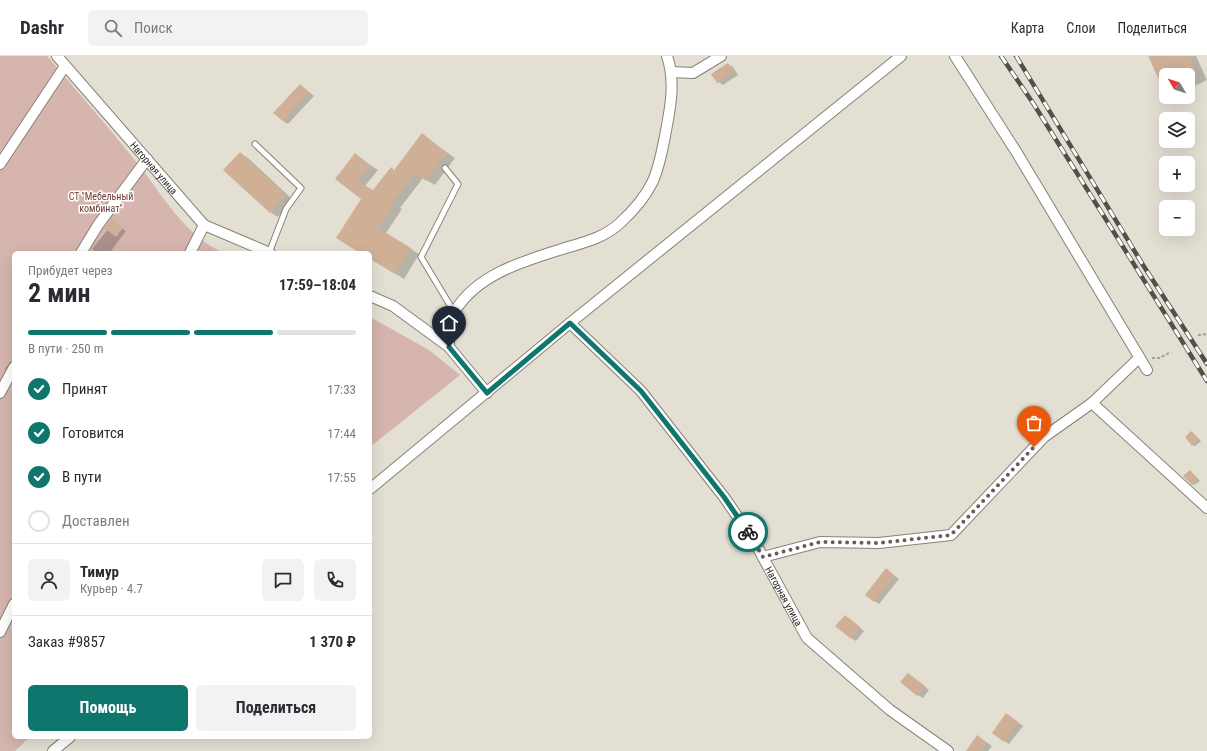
<!DOCTYPE html>
<html lang="ru">
<meta charset="utf-8">
<style>
body{margin:0;font-family:"Roboto Condensed",sans-serif;background:#f2f2f3;color:#2b2b33;height:100vh;display:flex;flex-direction:column;font-size:15px;white-space:nowrap}
*{box-sizing:border-box;margin:0}
p{font-size:13px;color:#7c7c81}
.icon{flex:none;width:22px;height:22px;fill:none;stroke:currentColor;stroke-width:2;stroke-linecap:round;stroke-linejoin:round}
.map{position:relative;flex:1;overflow:hidden}
.panel{position:absolute;left:12px;top:195px;width:360px;height:488px;display:flex;flex-direction:column;background:#fff;border-radius:6px;box-shadow:0 4px 16px #0002}
.panel>*{flex:none}
.needle{width:26px;rotate:309deg}
.tools{position:absolute;left:1159px;top:12px;display:grid;gap:8px}
.tools a{display:grid;place-items:center;width:36px;height:36px;border-radius:6px;background:#fff;box-shadow:0 4px 16px #0002;font-size:20px}
.pin{position:absolute;display:grid;place-items:center;width:34px;height:34px;color:#fff;margin:-41px -17px;border-radius:50% 50% 50% 0;rotate:-45deg;box-shadow:0 0 4px #0007}
.pin .icon{rotate:45deg}
.courier{position:absolute;display:grid;place-items:center;width:40px;height:40px;margin:-20px;border:3px solid #0f766e;border-radius:50%;background:#fff;color:#222;box-shadow:0 1px 5px #0007}
.overview em{font-style:normal;font-weight:700}
.overview div{display:flex;flex-direction:column-reverse}
.overview{display:flex;align-items:center;justify-content:space-between;height:68px;padding:0 16px}
h1{font-size:26px;font-weight:700;line-height:30px}
.bar{display:grid;grid-template-columns:repeat(4,1fr);gap:6px 4px;align-content:center;height:48px;padding:0 16px}
.bar i{height:5px;border-radius:3px;background:#e1e1e2}
.bar .on{background:#0f766e}
.bar p{grid-column:span 4}
.line{display:flex;align-items:center;gap:10px;padding:0 16px;border-top:1px solid #e1e1e2}
.line div{flex:1}
.round{display:grid;place-items:center;flex:none;width:42px;height:42px;border-radius:6px;background:#f2f2f3}
ol{padding:0 16px;list-style:none}
li{display:flex;align-items:center;gap:12px;height:44px}
li p{margin-inline-start:auto}
li .icon{padding:4px;border-radius:50%;background:#0f766e;color:#fff;stroke-width:4}
li:last-child{color:#7c7c81}
li i{width:22px;height:22px;border:2px solid #e1e1e2;border-radius:50%}
.cta{display:flex;gap:8px;margin-top:auto;padding:8px 16px}
.cta a{flex:1;height:46px;border-radius:6px;background:#0f766e;color:#fff;font-size:16px;font-weight:700;line-height:46px;text-align:center}
.cta a+a{background:#f2f2f3;color:#2b2b33}
header{display:flex;align-items:center;gap:24px;box-sizing:border-box;height:56px;padding:0 20px;background:#fff;border-bottom:1px solid #e1e1e2}
header strong{font-size:19px}
nav{display:flex;gap:22px;margin-inline-start:auto;font-size:14px}
.search{width:280px;height:36px;background:#f2f2f3;display:flex;align-items:center;gap:10px;box-sizing:border-box;padding:0 14px;border-radius:6px;color:#7c7c81;font-size:15px}
.map>svg:first-child{display:block}
.green{fill:#d5b5ae}
.shadow{fill:#0003}
.building{fill:#cfb097}
.lines{fill:none;stroke-linecap:round;stroke-linejoin:round}
.service-casing{stroke:#868276;stroke-width:7}
.minor-casing{stroke:#868276;stroke-width:12}
.path{stroke:#a29e94;stroke-width:2;stroke-dasharray:3 2;stroke-linecap:butt}
.service{stroke:#fff;stroke-width:5}
.minor{stroke:#fff;stroke-width:10}
.rail-casing{stroke:#525049;stroke-width:4.5}
.rail{stroke:#fff;stroke-width:3;stroke-dasharray:9;stroke-linecap:butt}
.done{stroke:#626058;stroke-width:4;stroke-dasharray:0 7.2}
.route{stroke:#0f766e;stroke-width:5}
.labels{text-anchor:middle;dominant-baseline:central;stroke-width:3;stroke-linejoin:round;paint-order:stroke}
.street-label{font-size:10px;fill:#1c1b16;stroke:#fff}
.park-label{font-size:10px;fill:#713a2f;stroke:#fff}
</style>
<header>
<strong>Dashr</strong>
<div class="search"><svg class="icon" aria-label="search" viewBox="0 0 24 24"><circle cx="10" cy="10" r="6"/><path d="M15 15l6 6"/></svg>Поиск</div>
<nav><a>Карта</a><a>Слои</a><a>Поделиться</a></nav>
</header>
<div class="map">
<svg width="1207" height="695" viewBox="0 0 1207 695">
<rect width="100%" height="100%" fill="#e4dfd3"/>
<path class="green" d="M0,0H47C76,34 106,68 134,103C160,135 184,180 224,197H14V681H30L15,695H0Z
M370,261L429,294L460,319L370,391Z"/>
<path class="shadow" d="M1149,0H1196L1207,24L1188,33V19H1166V34Z
M728,8L733,11L738,19L723,29L718,26Z
M300,29L314,40L288,68L283,65Z
M422,79L455,102L435,129L423,122L400,152L402,153L386,177L419,198L404,223L370,202V197H362V142L336,123L355,99L378,114L365,130L373,135L395,115Z
M240,97L248,102L293,144L278,161L270,156Z
M114,166L126,175L111,195L113,197H97L92,193Z
M10,306L12,307L8,314L5,313Z
M1192,376L1201,385L1195,390L1193,389Z
M1190,415L1200,425L1194,429L1192,428Z
M886,513L899,523L879,548L866,539Z
M850,563L864,575L856,585L851,582Z
M913,621L929,634L923,642L918,639Z
M1011,661L1023,670L1009,688L1004,685Z
M978,680L992,690L988,695H973Z"/>
<path class="building" d="M1148,0H1189L1197,19H1166V39Z
M728,7L734,15L717,27L711,18Z
M300,28L309,36L283,65L273,57Z
M422,77L447,97L426,125L415,117L392,146L394,147L378,172L411,192L395,218L370,203V197H360L336,182L361,143L335,123L355,97L370,109L357,125L373,134L391,111L394,114Z
M240,96L286,139L270,157L223,114Z
M111,163L123,172L116,181L104,172Z
M1191,375L1199,383L1192,390L1185,381Z
M1190,414L1198,423L1192,429L1183,420Z
M886,512L895,520L874,546L865,539Z
M845,559L860,571L851,583L835,570Z
M908,617L925,630L917,640L900,626Z
M1006,657L1018,666L1004,686L992,677Z
M977,679L987,687L981,695H966Z"/>
<g class="lines">
<g class="service-casing">
<path id="service" d="M255,88L301,132L286,153L269,197
M445,112L458,128L421,201L454,256"/>
</g>
<g class="minor-casing">
<g id="minor">
<path id="s1" d="M57,0L204,169L270,197"/>
<path d="M955,0L1017,97L1147,314"/>
<path d="M672,16L693,17L721,0"/>
<path d="M0,108L65,10"/>
<path d="M81,197L98,169L147,103"/>
<path d="M190,197L204,169"/>
<path d="M370,240L393,250L449,291L487,337"/>
<path id="s2" d="M570,267L641,335L724,441L753,483L807,582L890,654L948,695"/>
<path d="M449,291C449,279 449,266 455,255C477,219 521,206 559,194C581,187 603,183 620,167C631,157 645,141 652,127C659,113 662,95 665,80C670,54 676,26 667,0"/>
<path d="M0,337L14,311"/>
<path d="M1092,347L1207,452"/>
<path d="M370,433L570,267L901,0"/>
<path d="M763,501L820,486L879,487L951,479L1044,381L1092,347L1139,302"/>
<path d="M0,576L14,548"/>
<path d="M53,695L70,681"/>
</g>
</g>
<path class="path" d="M1198,279L1207,278
M1152,302H1159L1171,296"/>
<use href="#service" class="service"/>
<use href="#minor" class="minor"/>
<g class="rail-casing">
<path id="rail" d="M1001,0L1033,47L1207,325
M1016,0L1143,209L1207,308"/>
</g>
<use href="#rail" class="rail"/>
</g>
<g class="lines">
<path class="done" d="M748,476L763,501L820,486L879,487L951,479L1034,391"/>
<path class="route" d="M449,291L487,337L570,267L641,335L724,441L748,476"/>
</g>
<g class="labels">
<g class="street-label">
<text stroke="none"><textPath href="#s1" startOffset="148">Нагорная улица</textPath></text>
<text stroke="none"><textPath href="#s2" startOffset="349">Нагорная улица</textPath></text>
</g>
<g class="park-label">
<text x="101" y="140">СТ "Мебельный<tspan x="101" dy="12">комбинат"</tspan></text>
</g>
</g>
</svg>
<div class="tools">
<a><svg class="needle" viewBox="-14 -14 28 28"><path d="M0-13l5 13h-10z" fill="#e53935"/><path d="M0 13l5-13h-10z" fill="#7c7c81"/></svg></a>
<a><svg class="icon" aria-label="layers" viewBox="0 0 24 24"><path d="M12 4l9 5-9 5-9-5zM3 14l9 5 9-5"/></svg></a>
<a>+</a>
<a>−</a>
</div>
<div class="pin" style="left:1034px;top:391px;background:#ea580c"><svg class="icon" aria-label="bag" viewBox="0 0 24 24"><path d="M5 8h14l-1 12H6zM9 8a3 3 0 0 1 6 0"/></svg></div>
<div class="pin" style="left:449px;top:291px;background:#1f2937"><svg class="icon" aria-label="home" viewBox="0 0 24 24"><path d="M3 11l9-7 9 7M6 9v11h12V9"/></svg></div>
<div class="courier" style="left:748px;top:476px"><svg class="icon" aria-label="bike" viewBox="0 0 24 24"><circle cx="6" cy="16" r="4"/><circle cx="18" cy="16" r="4"/><path d="M6 16l4-8h5l3 8M10 8l3 8H6M13 5h3"/></svg></div>
<section class="panel">
<div class="overview"><div><h1>2 мин</h1><p>Прибудет через</p></div><em>17:59–18:04</em></div>
<div class="bar"><i class="on"></i><i class="on"></i><i class="on"></i><i></i><p>В пути · 250 m</p></div>
<ol>
<li><svg class="icon" aria-label="check" viewBox="0 0 24 24"><path d="M5 12l5 5 9-10"/></svg>Принят<p>17:33</p></li>
<li><svg class="icon" aria-label="check" viewBox="0 0 24 24"><path d="M5 12l5 5 9-10"/></svg>Готовится<p>17:44</p></li>
<li><svg class="icon" aria-label="check" viewBox="0 0 24 24"><path d="M5 12l5 5 9-10"/></svg>В пути<p>17:55</p></li>
<li><i></i>Доставлен</li>
</ol>
<div class="line" style="height:72px"><a class="round"><svg class="icon" aria-label="person" viewBox="0 0 24 24"><circle cx="12" cy="8" r="4"/><path d="M4 21q1-7 8-7t8 7"/></svg></a><div><b>Тимур</b><p>Курьер · 4.7</p></div><a class="round"><svg class="icon" aria-label="chat" viewBox="0 0 24 24"><path d="M4 5h16v11H9l-5 4z"/></svg></a><a class="round"><svg class="icon" aria-label="phone" viewBox="0 0 24 24"><path d="M5 4h4l2 5-3 2q2 4 5 5l2-3 5 2v4C11 20 4 13 5 4z"/></svg></a></div>
<div class="line" style="height:52px"><div>Заказ #9857</div><b>1 370 ₽</b></div>
<div class="cta"><a>Помощь</a><a>Поделиться</a></div>
</section>
</div>
